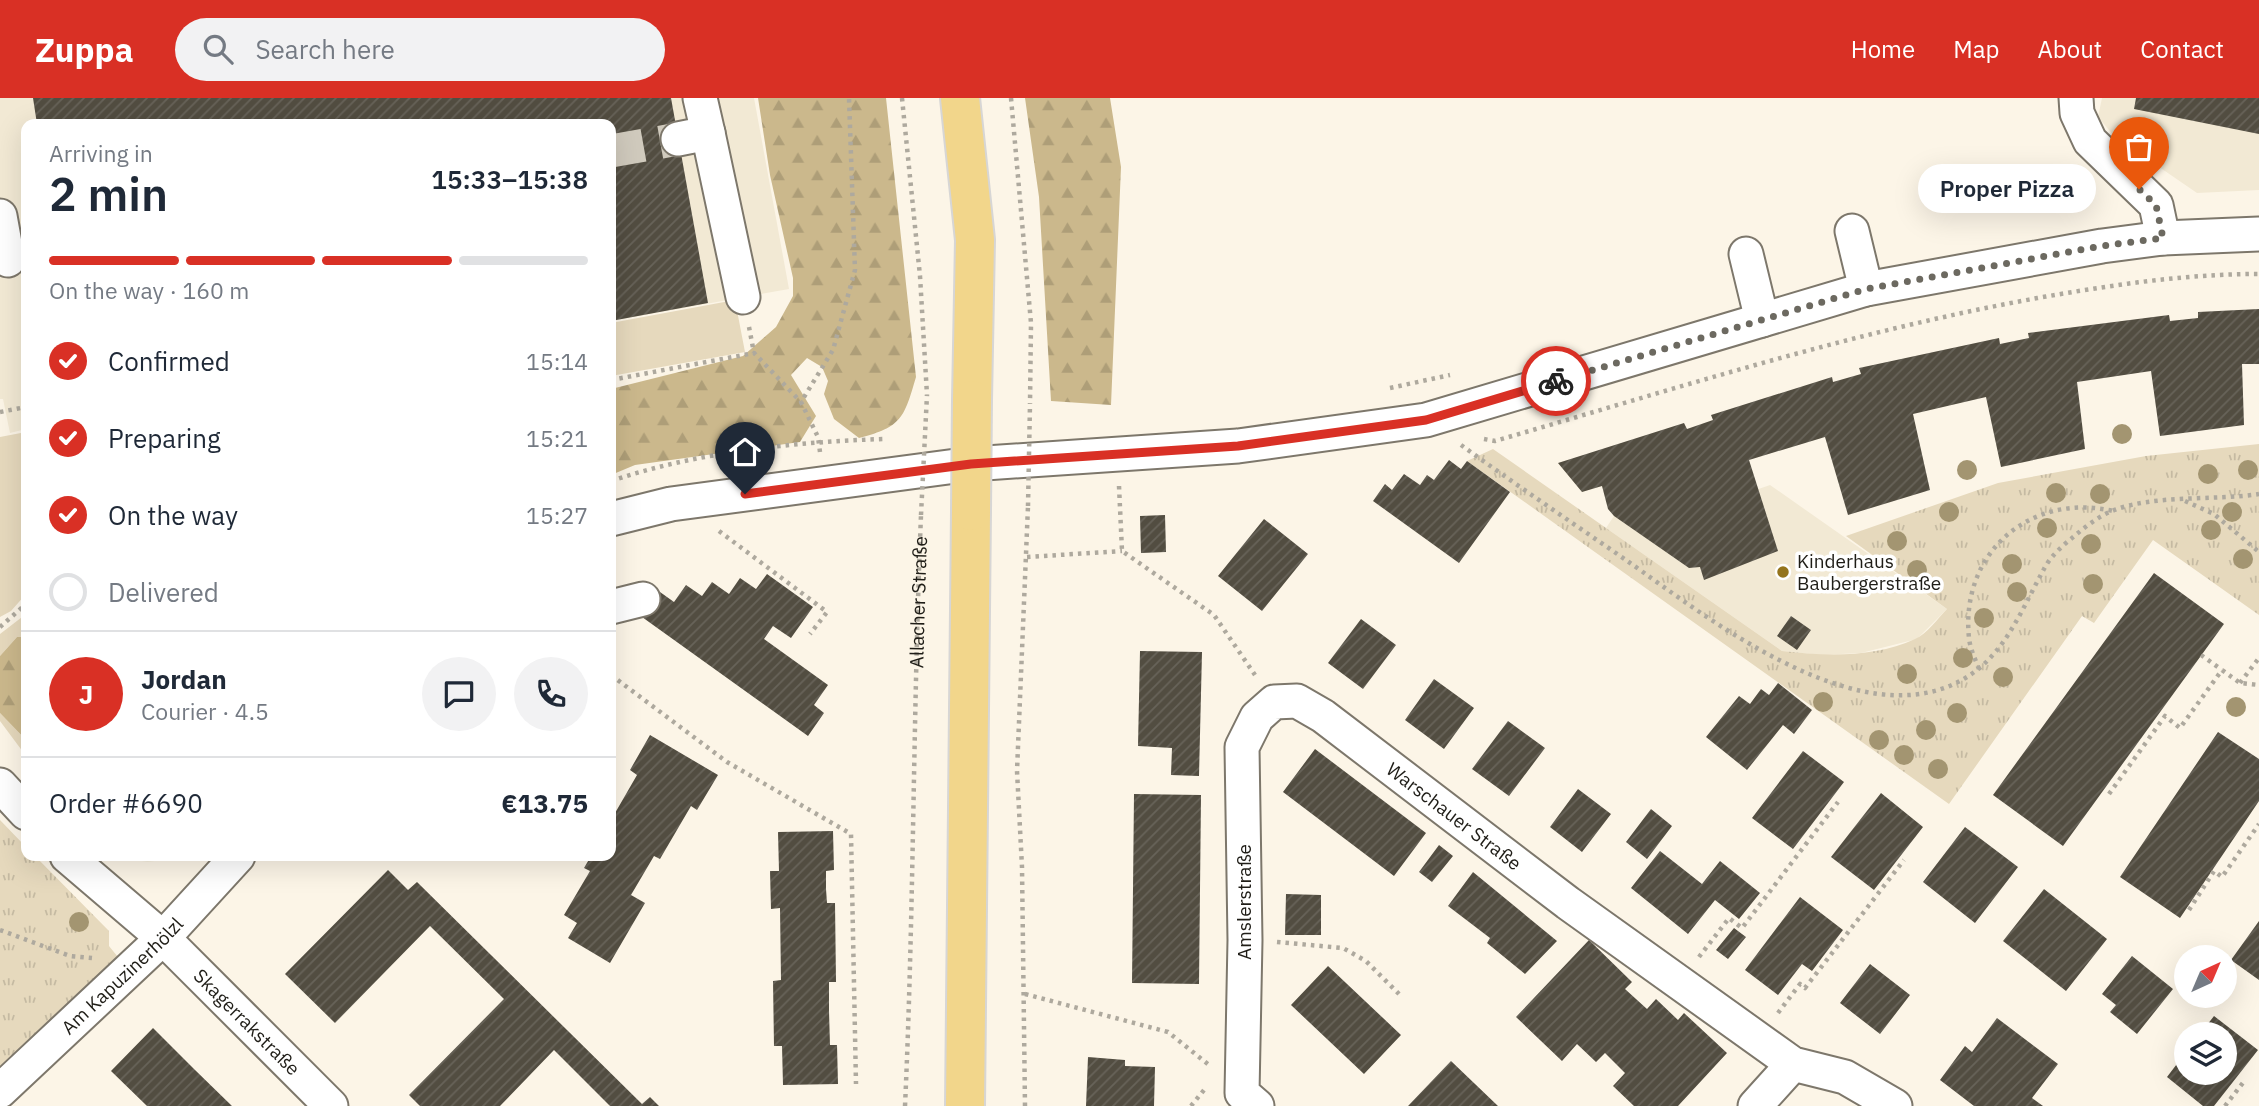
<!DOCTYPE html>
<meta charset="utf-8">
<style>
body{margin:0;font-family:"IBM Plex Sans",sans-serif;background:#f2f2f3;color:#1f2937;height:100vh;display:flex;flex-direction:column;font-size:26px;white-space:nowrap}
*{box-sizing:border-box;margin:0}
p{font-size:23px;color:#747a83}
.icon{flex:none;width:38px;height:38px;fill:none;stroke:currentColor;stroke-width:2;stroke-linecap:round;stroke-linejoin:round}
.map{position:relative;flex:1;overflow:hidden}
.sheet{position:absolute;left:21px;top:21px;width:595px;height:742px;display:flex;flex-direction:column;background:#fff;border-radius:14px;box-shadow:0 7px 28px #0002}
.sheet>*{flex:none}
.needle{width:46px;rotate:44deg}
.tools{position:absolute;left:2174px;top:847px;display:grid;gap:14px}
.tools a{display:grid;place-items:center;width:63px;height:63px;border-radius:50%;background:#fff;box-shadow:0 7px 28px #0002;font-size:35px}
.pin{position:absolute;display:grid;place-items:center;width:60px;height:60px;color:#fff;margin:-72px -30px;border-radius:50% 50% 50% 0;rotate:-45deg;box-shadow:0 0 7px #0007}
.pin .icon{rotate:45deg}
.courier{position:absolute;display:grid;place-items:center;width:70px;height:70px;margin:-35px;border:5px solid #d93025;border-radius:50%;background:#fff;color:#222;box-shadow:0 2px 9px #0007}
.bubble{position:absolute;height:49px;border-radius:24px;background:#fff;box-shadow:0 7px 28px #0002;font-size:23px;font-weight:600;line-height:49px;text-align:center}
.summary em{font-style:normal;font-weight:600}
.summary div{display:flex;flex-direction:column-reverse}
.summary{display:flex;align-items:center;justify-content:space-between;height:119px;padding:0 28px}
h1{font-size:46px;font-weight:600;line-height:52px}
.bar{display:grid;grid-template-columns:repeat(4,1fr);gap:10px 7px;align-content:center;height:84px;padding:0 28px}
.bar i{height:9px;border-radius:5px;background:#e0e1e3}
.bar .current{background:#d93025}
.bar p{grid-column:span 4}
.line{display:flex;align-items:center;gap:18px;padding:0 28px;border-top:2px solid #e0e1e3}
.line div{flex:1}
.round{display:grid;place-items:center;flex:none;width:74px;height:74px;border-radius:37px;background:#f2f2f3}
ol{padding:0 28px;list-style:none}
li{display:flex;align-items:center;gap:21px;height:77px}
li p{margin-inline-start:auto}
li .icon{padding:7px;border-radius:50%;background:#d93025;color:#fff;stroke-width:4}
li:last-child{color:#747a83}
li i{width:38px;height:38px;border:4px solid #e0e1e3;border-radius:50%}
header{display:flex;align-items:center;gap:42px;box-sizing:border-box;height:98px;padding:0 35px;background:#d93025;color:#fff}
header strong{font-size:33px}
nav{display:flex;gap:38px;margin-inline-start:auto;font-size:24px}
.search{width:490px;height:63px;background:#f2f2f3;display:flex;align-items:center;gap:18px;box-sizing:border-box;padding:0 24px;border-radius:38px;color:#747a83;font-size:26px}
.map>svg:first-child{display:block}
.built{fill:#f2e9d4}
.grass{fill:#e6d9bd}
.forest{fill:url(#forest-firs)}
.park{fill:url(#park-tufts)}
.building{fill:url(#building-hatch)}
.lines{fill:none;stroke-linecap:round;stroke-linejoin:round}
.minor-tunnel{stroke:#d0cabd;stroke-width:33;stroke-dasharray:33 17;stroke-linecap:butt}
.minor-casing{stroke:#7d776b;stroke-width:37}
.major-casing{stroke:#d7d6d5;stroke-width:42}
.path{stroke:#aea99e;stroke-width:4.5;stroke-dasharray:3.5 5;stroke-linecap:butt}
.minor{stroke:#fff;stroke-width:33}
.major{stroke:#f2d68b;stroke-width:38}
.major-bridge-casing{stroke:#d7d6d5;stroke-width:42;stroke-linecap:butt}
.path-bridge{stroke:#aea99e;stroke-width:4.5;stroke-dasharray:3.5 5;stroke-linecap:butt}
.major-bridge{stroke:#f2d68b;stroke-width:38}
.tree{fill:#a39571}
.done{stroke:#6c6960;stroke-width:7;stroke-dasharray:0 12.6}
.route{stroke:#d93025;stroke-width:9}
.poi-dot{fill:#94741c;stroke:#fff;stroke-width:2.5}
.labels{text-anchor:middle;dominant-baseline:central;stroke-width:7;stroke-linejoin:round;paint-order:stroke}
.poi-label{font-size:19px;fill:#1f1d17;stroke:#fff;text-anchor:start}
.street-label{font-size:19px;fill:#1f1d17;stroke:#fff}
</style>
<header>
<strong>Zuppa</strong>
<div class="search"><svg class="icon" aria-label="search" viewBox="0 0 24 24"><circle cx="10" cy="10" r="6"/><path d="M15 15l6 6"/></svg>Search here</div>
<nav><a>Home</a><a>Map</a><a>About</a><a>Contact</a></nav>
</header>
<div class="map">
<svg width="2259" height="1008" viewBox="0 0 2259 1008">
<defs>
<pattern id="forest-firs" width="22" height="20" patternUnits="userSpaceOnUse" patternTransform="scale(1.75)"><rect width="22" height="20" fill="#cbb88c"/><path d="M5 1l3.5 6h-7zM16 11l3.5 6h-7z" fill="#ae9e78"/></pattern>
<pattern id="park-tufts" width="24" height="20" patternUnits="userSpaceOnUse" patternTransform="scale(1.75)"><rect width="24" height="20" fill="#e6d9bd"/><path d="M3 7l-1-3M5 7V3M7 7l1-3M15 17l-1-3M17 17v-4M19 17l1-3" fill="none" stroke="#c5baa2"/></pattern>
<pattern id="building-hatch" width="6" height="6" patternUnits="userSpaceOnUse" patternTransform="scale(1.75)"><rect width="6" height="6" fill="#524d41"/><path d="M-1 1l2-2M0 6l6-6M5 7l2-2" fill="none" stroke="#676359"/></pattern>
</defs>
<rect width="100%" height="100%" fill="#fcf5e7"/>
<path class="built" d="M0,0H754L789,191L611,223V26H26V331L10,335L3,301H0Z
M2102,0H2259V92L2197,95L2114,38L2098,19Z
M1648,338L1682,418L1770,387L1947,511L1917,541L1861,555L1821,557L1782,553L1606,430L1614,418L1602,388L1582,394L1558,365Z"/>
<path class="grass" d="M735,202L745,254L611,278V225Z
M26,334V496L11,513L0,519V339Z
M26,516V539H17L0,558V536Z
M0,615L26,642V658L0,623Z
M122,758H178C157,764 142,766 122,758Z"/>
<path class="forest" d="M758,0H886L916,279C904,320 902,329 859,340L834,321L824,296L828,283L822,269L807,260L791,277L816,318L800,344L635,367L611,377V291L743,258L776,229L793,198V180L770,77Z
M1025,0H1110L1121,69L1111,307L1051,303L1039,99Z
M17,539H26V642L0,615V558Z"/>
<path class="park" d="M2259,346V517L2153,442L2094,525L2082,518L1949,706L1467,363L1493,351L1782,553C1825,558 1875,560 1915,541C1927,536 1938,520 1947,511L1846,438L1998,385L2146,358Z
M0,722L26,749V758H35L109,833V848L126,869L0,987Z"/>
<path class="building" d="M33,0H671L708,205L611,223V26H37Z
M2136,0H2259V36L2134,11Z
M2050,67L2056,87L2043,90L2038,70Z
M2259,211V266H2242L2244,327L2160,338L2151,273L2077,284L2085,351L2001,369L1986,299L1913,316L1930,392L1848,417L1825,339L1749,362L1778,453L1704,482L1700,469L1689,470L1614,418L1608,411L1602,388L1582,394L1558,365L1684,325L1687,331L1713,322L1711,317L1832,279L1833,284L1861,276L1859,270L1999,240L2000,246L2029,240L2028,235L2169,217L2170,223L2198,220V214Z
M1449,362L1461,371L1467,363L1510,394L1459,465L1373,403L1385,386L1392,392L1404,376L1420,387L1427,377L1434,382Z
M1165,417L1166,454L1141,455L1140,418Z
M1264,421L1308,456L1262,513L1218,478Z
M2154,475L2224,526L2063,748L1993,697Z
M767,476L813,509L791,540L773,528L764,541L828,587L814,607L824,615L808,638L642,519L660,494L674,504L686,487L702,498L712,484L729,496L740,480L756,491Z
M1791,518L1811,532L1797,552L1777,538Z
M1361,521L1396,547L1363,591L1328,565Z
M1140,553L1202,554L1199,678L1171,677L1172,650L1138,648Z
M1434,581L1474,610L1444,651L1405,622Z
M1778,585L1812,612L1794,636L1783,627L1747,672L1706,639L1739,598L1750,606L1761,591L1769,597Z
M1508,623L1545,650L1509,698L1472,671Z
M2218,634L2259,661V703L2180,820L2120,779Z
M650,637L718,677L697,712L691,708L660,761L654,758L631,797L645,805L610,865L568,840L577,825L564,817L590,773L584,770L591,758H611V722L637,677L630,672Z
M1315,651L1426,735L1394,778L1283,694Z
M1803,653L1844,684L1793,751L1752,720Z
M1578,691L1611,716L1582,754L1550,729Z
M1881,695L1923,729L1874,792L1831,759Z
M1134,696L1201,697L1199,886L1132,885Z
M1651,711L1672,728L1647,761L1626,744Z
M1965,729L2018,769L1975,825L1923,784Z
M833,733L834,772L826,773V791L827,805H835L836,884H829V913L830,947H837L838,986L783,987L782,948H774L773,883L781,882L780,810L771,811L770,773H779L778,734Z
M1439,747L1453,758L1432,784L1419,774Z
M1660,753L1702,786L1720,763L1760,795L1739,821L1715,802L1688,836L1631,790Z
M388,772L408,792L417,784L642,1006L650,999L659,1008H610L554,952L500,1008H420L409,997L504,901L430,828L335,925L285,876Z
M1473,774L1557,843L1525,876L1487,845L1490,840L1448,808Z
M2044,791L2107,841L2066,893L2003,843Z
M1286,796L1321,797V837H1285Z
M1800,799L1843,832L1812,873L1802,866L1778,897L1745,872Z
M2259,823V882L2231,862Z
M1734,830L1746,839L1728,861L1716,852Z
M1589,842L1632,884L1625,891L1647,911L1656,901L1678,922L1684,915L1727,955L1678,1008H1634L1613,988L1625,975L1605,955L1596,964L1577,946L1562,963L1516,919Z
M2132,858L2173,891L2137,936L2110,914L2116,907L2102,896Z
M1870,866L1910,897L1880,936L1840,905Z
M1328,868L1401,937L1364,976L1291,907Z
M2214,918L2258,952L2214,1008H2203L2167,979L2186,954V975H2224V936H2200Z
M1997,920L2058,966L2032,1000L2043,1008H1974L1940,982L1965,948L1972,954Z
M153,930L194,971L232,1008H147L111,973Z
M1088,959L1125,962V968L1155,969L1154,1008H1086Z
M1451,963L1498,1008H1408Z"/>
<g class="lines">
<path class="minor-tunnel" d="M611,53L678,41"/>
<g class="minor-casing">
<g id="minor">
<path d="M2076,0L2077,15L2090,43L2156,107L2163,140"/>
<path d="M708,35L743,199"/>
<path d="M678,41L708,35L700,0"/>
<path d="M0,118L8,162"/>
<path d="M1852,133L1866,191"/>
<path d="M1746,156L1762,222"/>
<path d="M611,421L671,406L971,366L1238,348L1426,322L1866,191L2102,148L2163,140L2259,136"/>
<path d="M611,509L643,501"/>
<path d="M0,687L26,715"/>
<path id="s2" d="M67,758L163,840L331,1008"/>
<path id="s3" d="M0,993L163,840L238,758"/>
<path id="s4" d="M1257,1008L1242,995L1245,842L1242,649L1257,619L1274,604L1297,603L1323,618L1568,805L1793,966L1845,979L1895,1008"/>
<path d="M1755,1008L1793,966"/>
</g>
</g>
<g class="major-casing">
<path id="major" d="M960,0L975,142L972,302
M965,1008L971,413"/>
</g>
<g class="path">
<path d="M902,0L920,178L927,297"/>
<path d="M1011,0L1031,225L1030,306"/>
<path d="M749,229L754,255"/>
<path d="M611,282L754,255L801,304"/>
<path d="M1390,290L1450,277"/>
<path d="M0,314L26,309"/>
<path d="M1484,341L1495,343C1678,290 1860,231 2049,198C2119,186 2187,176 2259,176"/>
<path d="M1461,347C1515,386 1571,424 1626,462C1711,522 1873,652 1977,572C2009,547 2025,505 2044,471C2050,459 2062,448 2072,440C2084,430 2097,419 2112,413C2153,396 2214,403 2259,396"/>
<path d="M820,354L818,339L801,304L833,252L855,172L849,0"/>
<path d="M611,383C697,354 794,344 884,341"/>
<path d="M1119,388L1122,453L1214,517L1255,577"/>
<path d="M2185,403L2214,416L2259,454"/>
<path d="M719,433L827,514L810,536"/>
<path d="M1027,459L1122,453"/>
<path d="M0,529L26,506"/>
<path d="M2201,557L2222,572"/>
<path d="M1979,571C1975,561 1970,550 1969,540C1960,455 2030,394 2113,413"/>
<path d="M611,577L727,664L851,736L856,986"/>
<path d="M2240,585L2259,560"/>
<path d="M2109,696L2165,618L2180,630L2222,572L2240,585L2259,587"/>
<path d="M2189,812L2214,773L2222,779L2259,726"/>
<path d="M0,832L70,858L92,860"/>
<path d="M1277,844L1343,850L1366,863L1399,896"/>
<path d="M1699,859L1729,820L1742,830L1838,704"/>
<path d="M1025,896L1168,934L1209,967"/>
<path d="M1778,915L1800,886L1805,890L1904,762"/>
<path id="s1" d="M905,1008C914,811 913,614 921,417"/>
<path d="M1025,1008L1022,769L1017,673L1028,408"/>
<path d="M1191,1008L1204,992"/>
<path d="M2225,1008L2245,982"/>
</g>
<use href="#minor" class="minor"/>
<use href="#major" class="major"/>
<g class="major-bridge-casing">
<path id="major-bridge" d="M971,413L972,302"/>
</g>
<path class="path-bridge" d="M1028,408L1030,306
M921,417L927,297"/>
<use href="#major-bridge" class="major-bridge"/>
</g>
<g class="tree">
<circle cx="2122" cy="336" r="10"/>
<circle cx="1967" cy="372" r="10"/>
<circle cx="2248" cy="372" r="10"/>
<circle cx="2208" cy="376" r="10"/>
<circle cx="2056" cy="395" r="10"/>
<circle cx="2100" cy="396" r="10"/>
<circle cx="1949" cy="414" r="10"/>
<circle cx="2232" cy="414" r="10"/>
<circle cx="2047" cy="430" r="10"/>
<circle cx="2211" cy="432" r="10"/>
<circle cx="1897" cy="443" r="10"/>
<circle cx="2091" cy="446" r="10"/>
<circle cx="2243" cy="461" r="10"/>
<circle cx="2012" cy="466" r="10"/>
<circle cx="1917" cy="472" r="10"/>
<circle cx="2093" cy="486" r="10"/>
<circle cx="2017" cy="494" r="10"/>
<circle cx="1984" cy="520" r="10"/>
<circle cx="1963" cy="560" r="10"/>
<circle cx="1907" cy="576" r="10"/>
<circle cx="2003" cy="579" r="10"/>
<circle cx="1823" cy="604" r="10"/>
<circle cx="2236" cy="609" r="10"/>
<circle cx="1957" cy="615" r="10"/>
<circle cx="1926" cy="632" r="10"/>
<circle cx="1879" cy="642" r="10"/>
<circle cx="1904" cy="657" r="10"/>
<circle cx="1938" cy="671" r="10"/>
<circle cx="79" cy="824" r="10"/>
</g>
<g class="lines">
<path class="done" d="M1556,283L1866,191L2102,148L2163,140L2156,107L2139,91"/>
<path class="route" d="M745,396L971,366L1238,348L1426,322L1556,283"/>
</g>
<circle class="poi-dot" cx="1783" cy="474" r="7"/>
<g class="labels">
<g class="poi-label">
<text x="1797" y="463">Kinderhaus<tspan x="1797" dy="22">Baubergerstraße</tspan></text>
</g>
<g class="street-label">
<text stroke="none"><textPath href="#s1" startOffset="504">Allacher Straße</textPath></text>
<text stroke="none"><textPath href="#s4" startOffset="640">Warschauer Straße</textPath></text>
<text transform="translate(1244 804) rotate(-90)">Amslerstraße</text>
<text stroke="none"><textPath href="#s3" startOffset="168">Am Kapuzinerhölzl</textPath></text>
<text stroke="none"><textPath href="#s2" startOffset="245">Skagerrakstraße</textPath></text>
</g>
</g>
</svg>
<div class="tools">
<a><svg class="needle" viewBox="-14 -14 28 28"><path d="M0-13l5 13h-10z" fill="#e53935"/><path d="M0 13l5-13h-10z" fill="#747a83"/></svg></a>
<a><svg class="icon" aria-label="layers" viewBox="0 0 24 24"><path d="M12 4l9 5-9 5-9-5zM3 14l9 5 9-5"/></svg></a>
</div>
<div class="pin" style="left:2139px;top:91px;background:#ea580c"><svg class="icon" aria-label="bag" viewBox="0 0 24 24"><path d="M5 8h14l-1 12H6zM9 8a3 3 0 0 1 6 0"/></svg></div>
<div class="pin" style="left:745px;top:396px;background:#1f2937"><svg class="icon" aria-label="home" viewBox="0 0 24 24"><path d="M3 11l9-7 9 7M6 9v11h12V9"/></svg></div>
<div class="courier" style="left:1556px;top:283px"><svg class="icon" aria-label="bike" viewBox="0 0 24 24"><circle cx="6" cy="16" r="4"/><circle cx="18" cy="16" r="4"/><path d="M6 16l4-8h5l3 8M10 8l3 8H6M13 5h3"/></svg></div>
<div class="bubble" style="left:1918px;top:66px;width:178px">Proper Pizza</div>
<section class="sheet">
<div class="summary"><div><h1>2 min</h1><p>Arriving in</p></div><em>15:33–15:38</em></div>
<div class="bar"><i class="current"></i><i class="current"></i><i class="current"></i><i></i><p>On the way · 160 m</p></div>
<ol>
<li><svg class="icon" aria-label="check" viewBox="0 0 24 24"><path d="M5 12l5 5 9-10"/></svg>Confirmed<p>15:14</p></li>
<li><svg class="icon" aria-label="check" viewBox="0 0 24 24"><path d="M5 12l5 5 9-10"/></svg>Preparing<p>15:21</p></li>
<li><svg class="icon" aria-label="check" viewBox="0 0 24 24"><path d="M5 12l5 5 9-10"/></svg>On the way<p>15:27</p></li>
<li><i></i>Delivered</li>
</ol>
<div class="line" style="height:126px"><b class="round" style="background:#d93025;color:#fff">J</b><div><b>Jordan</b><p>Courier · 4.5</p></div><a class="round"><svg class="icon" aria-label="chat" viewBox="0 0 24 24"><path d="M4 5h16v11H9l-5 4z"/></svg></a><a class="round"><svg class="icon" aria-label="phone" viewBox="0 0 24 24"><path d="M5 4h4l2 5-3 2q2 4 5 5l2-3 5 2v4C11 20 4 13 5 4z"/></svg></a></div>
<div class="line" style="height:91px"><div>Order #6690</div><b>€13.75</b></div>
</section>
</div>
